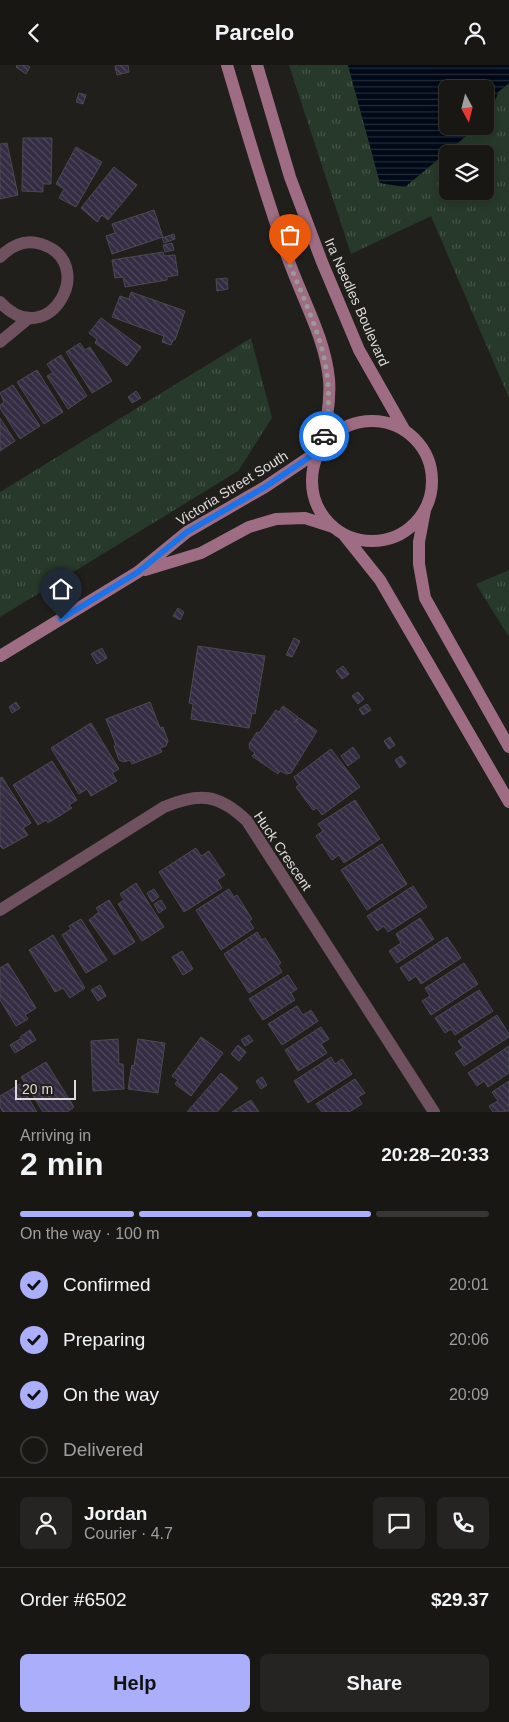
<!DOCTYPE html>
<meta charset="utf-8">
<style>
body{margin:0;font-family:Arial,sans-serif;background:#262422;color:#f1f3f6;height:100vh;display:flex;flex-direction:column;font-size:19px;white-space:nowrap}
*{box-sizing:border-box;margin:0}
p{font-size:16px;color:#9f9fa0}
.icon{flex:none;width:28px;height:28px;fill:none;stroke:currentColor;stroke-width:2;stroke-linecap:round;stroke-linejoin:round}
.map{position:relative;height:1047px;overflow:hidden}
.drawer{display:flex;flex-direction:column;background:#191714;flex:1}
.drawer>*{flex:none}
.needle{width:32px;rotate:173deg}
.buttons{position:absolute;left:439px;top:15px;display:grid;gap:10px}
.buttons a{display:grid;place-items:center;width:55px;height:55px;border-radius:8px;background:#191714;box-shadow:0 2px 8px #0003,0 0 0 1px #373634;font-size:25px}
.scale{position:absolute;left:15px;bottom:12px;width:61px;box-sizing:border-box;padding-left:5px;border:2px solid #dedcda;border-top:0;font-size:14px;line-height:18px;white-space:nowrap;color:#dedcda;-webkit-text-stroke:4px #211f1b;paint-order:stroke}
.pin{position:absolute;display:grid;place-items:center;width:42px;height:42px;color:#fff;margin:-51px -21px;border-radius:50% 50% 50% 0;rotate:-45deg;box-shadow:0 0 5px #0007}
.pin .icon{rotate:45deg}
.courier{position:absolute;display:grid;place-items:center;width:50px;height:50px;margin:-25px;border:4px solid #1a73e8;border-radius:50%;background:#fff;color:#222;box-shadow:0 1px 6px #0007}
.head em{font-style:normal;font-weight:700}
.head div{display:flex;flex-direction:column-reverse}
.head{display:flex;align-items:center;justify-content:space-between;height:85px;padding:0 20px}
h1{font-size:32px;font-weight:700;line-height:38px}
.bar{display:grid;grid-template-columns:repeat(4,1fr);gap:8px 5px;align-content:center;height:60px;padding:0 20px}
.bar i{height:6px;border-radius:4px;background:#373634}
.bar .on{background:#abaffb}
.bar p{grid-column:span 4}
.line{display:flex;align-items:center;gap:12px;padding:0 20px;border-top:1px solid #373634}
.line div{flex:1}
.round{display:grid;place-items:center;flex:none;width:52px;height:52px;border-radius:8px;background:#262422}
ol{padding:0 20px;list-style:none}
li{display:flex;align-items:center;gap:15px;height:55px}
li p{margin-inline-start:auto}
li .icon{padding:5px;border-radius:50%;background:#abaffb;color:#111;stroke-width:4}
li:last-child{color:#9f9fa0}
li i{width:28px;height:28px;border:2px solid #373634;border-radius:50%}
.button{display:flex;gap:10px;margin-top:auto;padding:10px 20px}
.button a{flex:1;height:58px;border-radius:8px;background:#abaffb;color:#111;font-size:20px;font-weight:700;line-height:58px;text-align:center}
.button a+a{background:#262422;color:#f1f3f6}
header{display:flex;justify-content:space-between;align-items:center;height:65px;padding:0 20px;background:#191714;font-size:22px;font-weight:700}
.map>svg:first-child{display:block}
.grass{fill:url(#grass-tufts);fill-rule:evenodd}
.water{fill:url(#water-rules)}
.building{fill:url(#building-back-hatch);stroke:#4b4a4f}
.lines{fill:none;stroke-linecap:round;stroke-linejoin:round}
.street{stroke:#70515f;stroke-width:12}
.secondary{stroke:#9e6d84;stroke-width:12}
.done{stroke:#9c9a97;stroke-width:5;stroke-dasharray:0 9}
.route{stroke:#1a73e8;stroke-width:6}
.labels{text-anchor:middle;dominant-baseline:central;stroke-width:4;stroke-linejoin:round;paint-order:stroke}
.street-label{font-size:14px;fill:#dedcda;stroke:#211f1b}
</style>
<header><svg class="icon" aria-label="back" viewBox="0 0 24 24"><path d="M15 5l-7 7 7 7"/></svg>Parcelo<svg class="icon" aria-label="person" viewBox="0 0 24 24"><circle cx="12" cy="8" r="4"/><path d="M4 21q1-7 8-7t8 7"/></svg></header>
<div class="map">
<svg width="509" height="1047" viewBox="0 0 509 1047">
<defs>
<pattern id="grass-tufts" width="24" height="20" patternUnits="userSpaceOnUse" patternTransform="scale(1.25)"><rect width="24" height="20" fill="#27392a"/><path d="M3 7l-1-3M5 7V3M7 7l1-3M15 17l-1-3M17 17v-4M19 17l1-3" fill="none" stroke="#465548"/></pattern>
<pattern id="water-rules" width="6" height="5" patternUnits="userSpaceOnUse" patternTransform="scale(1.25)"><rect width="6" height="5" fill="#000917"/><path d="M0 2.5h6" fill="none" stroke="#252c38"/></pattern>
<pattern id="building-back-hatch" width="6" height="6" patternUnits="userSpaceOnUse" patternTransform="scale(1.25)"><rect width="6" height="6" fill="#332c43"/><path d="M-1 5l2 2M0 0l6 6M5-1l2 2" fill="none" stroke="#504a5e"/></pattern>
</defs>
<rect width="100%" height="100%" fill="#211f1b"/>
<path class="grass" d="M289,0H348L380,118L405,122L478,61H485V56L490,52L498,27L509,18V333L431,151L351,189ZM448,89H485V126H448Z
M251,273L272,353L238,406L0,552V427Z
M509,505V572L476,519Z"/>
<path class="water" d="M348,0H509V18L498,27L490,52L485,56V24H448V61H478L405,122L380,118Z"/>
<path class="building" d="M17,0H27L30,2L26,9L16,2Z
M121,0H128L129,7L117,10L115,1Z
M79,28L86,30L83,39L76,37Z
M23,73H52L51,119H43V127L22,126Z
M7,78L18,130L0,134V79Z
M76,82L102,97L76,142L59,133L64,124L56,119Z
M114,102L137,120L108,155L102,150L97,157L81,143Z
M154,145L163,172L112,189L106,171L115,168L112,159Z
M174,169L175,174L164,178L162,173Z
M172,178L174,185L165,187L163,180Z
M163,187L164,191L175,190L178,210L167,212V215L125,222L123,212L115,213L112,195Z
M227,213L228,224L217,226L216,214Z
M131,227L185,246L175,275H173L171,280L162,277L164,271L112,252L120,231L129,234Z
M101,253L141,282L127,301L95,278L97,274L89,268Z
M80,278L85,285L90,282L112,316L92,328L66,287Z
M61,290L87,331L68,344L47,311L53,308L47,299Z
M37,305L63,347L44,359L17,317Z
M13,320L40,361L20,374L0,343V340L4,337L0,328Z
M136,326L141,333L132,338L128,332Z
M0,353L15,376L0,386Z
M178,543L184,547L180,555L173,551Z
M294,573L300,576L292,592L286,590Z
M198,581L265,591L255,649L252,648L249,663L191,654L193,639L189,638Z
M102,583L107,593L97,599L91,589Z
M343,601L349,609L342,614L336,606Z
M358,627L364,634L358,639L352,631Z
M16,637L20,643L12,648L9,642Z
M150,637L160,663L163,662L168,676L166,681L160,683L162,687L132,699L130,695L124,697L119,695L114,681L116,680L106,654Z
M367,639L371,645L363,650L359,644Z
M283,641L298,652L294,658L299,653L317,666L291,708L286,709L280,706L278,709L252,691L255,688L250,684L249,679L257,667L259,668L276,645L279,647Z
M91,658L119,704L112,708L117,716L91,731L87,724L79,729L51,683Z
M390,672L395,680L389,684L384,676Z
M353,682L360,692L348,701L341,691Z
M331,684L360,722L322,750L317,743L313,745L296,722L299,720L294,712Z
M401,691L406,698L400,703L395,695Z
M52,696L77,735L69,740L72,743L48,758L46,755L38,760L13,720Z
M2,712L31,758L23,763L28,770L3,784L0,781V713Z
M355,735L380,774L344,798L339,790L332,795L316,771L323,766L318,759Z
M382,779L407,819L367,845L341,805Z
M196,783L201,791L209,786L225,810L217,815L222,823L184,847L159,807Z
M136,818L164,862L142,876L118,839L124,835L120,829Z
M413,821L427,842L388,867L384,861L377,866L367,851Z
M154,824L159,832L152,837L147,828Z
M229,824L234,832L237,830L252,854L249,856L254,863L221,885L196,845Z
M109,835L135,877L114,890L89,855L99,847L96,843Z
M161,835L166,843L159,848L154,839Z
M420,853L434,874L397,898L389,886L401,878L396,869Z
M81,854L107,895L86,908L62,870L71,864L69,861Z
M257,867L262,875L265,873L281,898L278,900L282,907L249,928L224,889Z
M53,870L85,923L70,933L63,923L55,927L29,885Z
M447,872L461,893L421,919L416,911L409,916L400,903Z
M182,886L193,904L183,910L172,892Z
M8,898L36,943L25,950L28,954L16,961L0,935V903Z
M464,898L478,919L431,950L422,936L430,931L425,923Z
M288,910L297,924L291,928L295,935L263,955L249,934Z
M100,920L106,931L98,936L91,925Z
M479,925L493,946L455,970L451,964L445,968L435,953Z
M297,941L303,950L311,945L318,956L282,980L268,959Z
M497,950L509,969V972L464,1001L455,988L463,983L458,976Z
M321,962L329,974L321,979L327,988L298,1006L285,985Z
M30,965L36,975L26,981L20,972Z
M249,970L253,976L245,981L241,975Z
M201,972L223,988L191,1031L175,1019L178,1015L172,1011Z
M20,974L25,982L15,988L10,980Z
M118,974L119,999H123L124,1024L93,1026L91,976Z
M138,974L165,978L158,1028L128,1024L132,1000L134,1001Z
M238,980L246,987L239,996L231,989Z
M509,981V1008L488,1022L484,1016L477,1021L468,1008Z
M331,992L335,999L342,994L352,1009L308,1038L294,1016Z
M46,997L74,1042L67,1047H43L21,1012Z
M221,1008L238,1023L217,1047H187Z
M262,1012L267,1020L261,1024L256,1016Z
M355,1014L365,1028L358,1032L362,1039L349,1047H322L316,1039Z
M509,1016V1046L493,1047L489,1041L498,1036L492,1027Z
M20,1019L37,1047H3L0,1042V1031Z
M251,1035L259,1047H232Z"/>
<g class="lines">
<path class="street" d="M0,192C10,182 23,175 37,178C102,193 50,291 0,237
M0,277L29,253
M0,845L164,742C200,727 219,729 247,756L434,1047"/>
<path class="secondary" d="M227,0C247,67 266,134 290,199C304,237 325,274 329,314C331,338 326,362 320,385
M257,0L290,112L322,197L359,285L405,366
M312 416a60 60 0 1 1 120 0a60 60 0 1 1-120 0Z
M425,445L419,477V499L425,533L509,682
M344,470L380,515L509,737
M145,505L201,488L249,462L276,454L305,453L333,462
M0,591L138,507L187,467L265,422L320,385"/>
</g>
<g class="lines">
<path class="done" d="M290,200C314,259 339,305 324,371"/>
<path class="route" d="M61,554L138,507L187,467L265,422L320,385L324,371"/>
</g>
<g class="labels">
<g class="street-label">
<text transform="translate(357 237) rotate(66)">Ira Needles Boulevard</text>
<text transform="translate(232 423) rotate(-32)">Victoria Street South</text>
<text transform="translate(283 786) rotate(56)">Huck Crescent</text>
</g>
</g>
</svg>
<div class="buttons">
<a><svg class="needle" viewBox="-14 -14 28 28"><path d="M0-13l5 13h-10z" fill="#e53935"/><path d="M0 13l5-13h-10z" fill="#9f9fa0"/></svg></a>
<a><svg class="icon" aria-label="layers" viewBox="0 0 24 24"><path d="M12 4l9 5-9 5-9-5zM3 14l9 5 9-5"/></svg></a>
</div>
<div class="scale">20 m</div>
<div class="pin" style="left:290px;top:200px;background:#ea580c"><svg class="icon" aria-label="bag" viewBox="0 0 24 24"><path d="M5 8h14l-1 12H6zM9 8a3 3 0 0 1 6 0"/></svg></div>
<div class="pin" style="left:61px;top:554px;background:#1f2937"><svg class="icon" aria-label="home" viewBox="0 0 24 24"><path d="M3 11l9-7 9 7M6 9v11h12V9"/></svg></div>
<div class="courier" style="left:324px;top:371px"><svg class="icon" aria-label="car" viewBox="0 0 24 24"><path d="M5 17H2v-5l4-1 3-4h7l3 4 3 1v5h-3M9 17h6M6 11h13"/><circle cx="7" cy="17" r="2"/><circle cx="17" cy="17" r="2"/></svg></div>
</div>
<section class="drawer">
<div class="head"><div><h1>2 min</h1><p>Arriving in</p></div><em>20:28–20:33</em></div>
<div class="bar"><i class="on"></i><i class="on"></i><i class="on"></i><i></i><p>On the way · 100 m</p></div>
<ol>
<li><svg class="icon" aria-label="check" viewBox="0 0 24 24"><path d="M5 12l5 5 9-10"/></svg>Confirmed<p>20:01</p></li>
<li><svg class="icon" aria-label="check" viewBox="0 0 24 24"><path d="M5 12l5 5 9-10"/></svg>Preparing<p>20:06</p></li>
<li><svg class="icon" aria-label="check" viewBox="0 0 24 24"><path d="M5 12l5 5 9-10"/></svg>On the way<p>20:09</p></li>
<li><i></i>Delivered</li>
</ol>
<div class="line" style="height:90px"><a class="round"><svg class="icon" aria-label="person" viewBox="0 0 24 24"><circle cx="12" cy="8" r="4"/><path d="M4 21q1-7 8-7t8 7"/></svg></a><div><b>Jordan</b><p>Courier · 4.7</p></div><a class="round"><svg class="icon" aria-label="chat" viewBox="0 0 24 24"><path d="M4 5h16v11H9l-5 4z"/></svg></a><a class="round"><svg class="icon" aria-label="phone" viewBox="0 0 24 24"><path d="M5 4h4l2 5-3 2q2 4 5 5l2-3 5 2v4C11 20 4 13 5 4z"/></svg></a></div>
<div class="line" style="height:65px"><div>Order #6502</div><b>$29.37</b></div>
<div class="button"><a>Help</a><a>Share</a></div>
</section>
